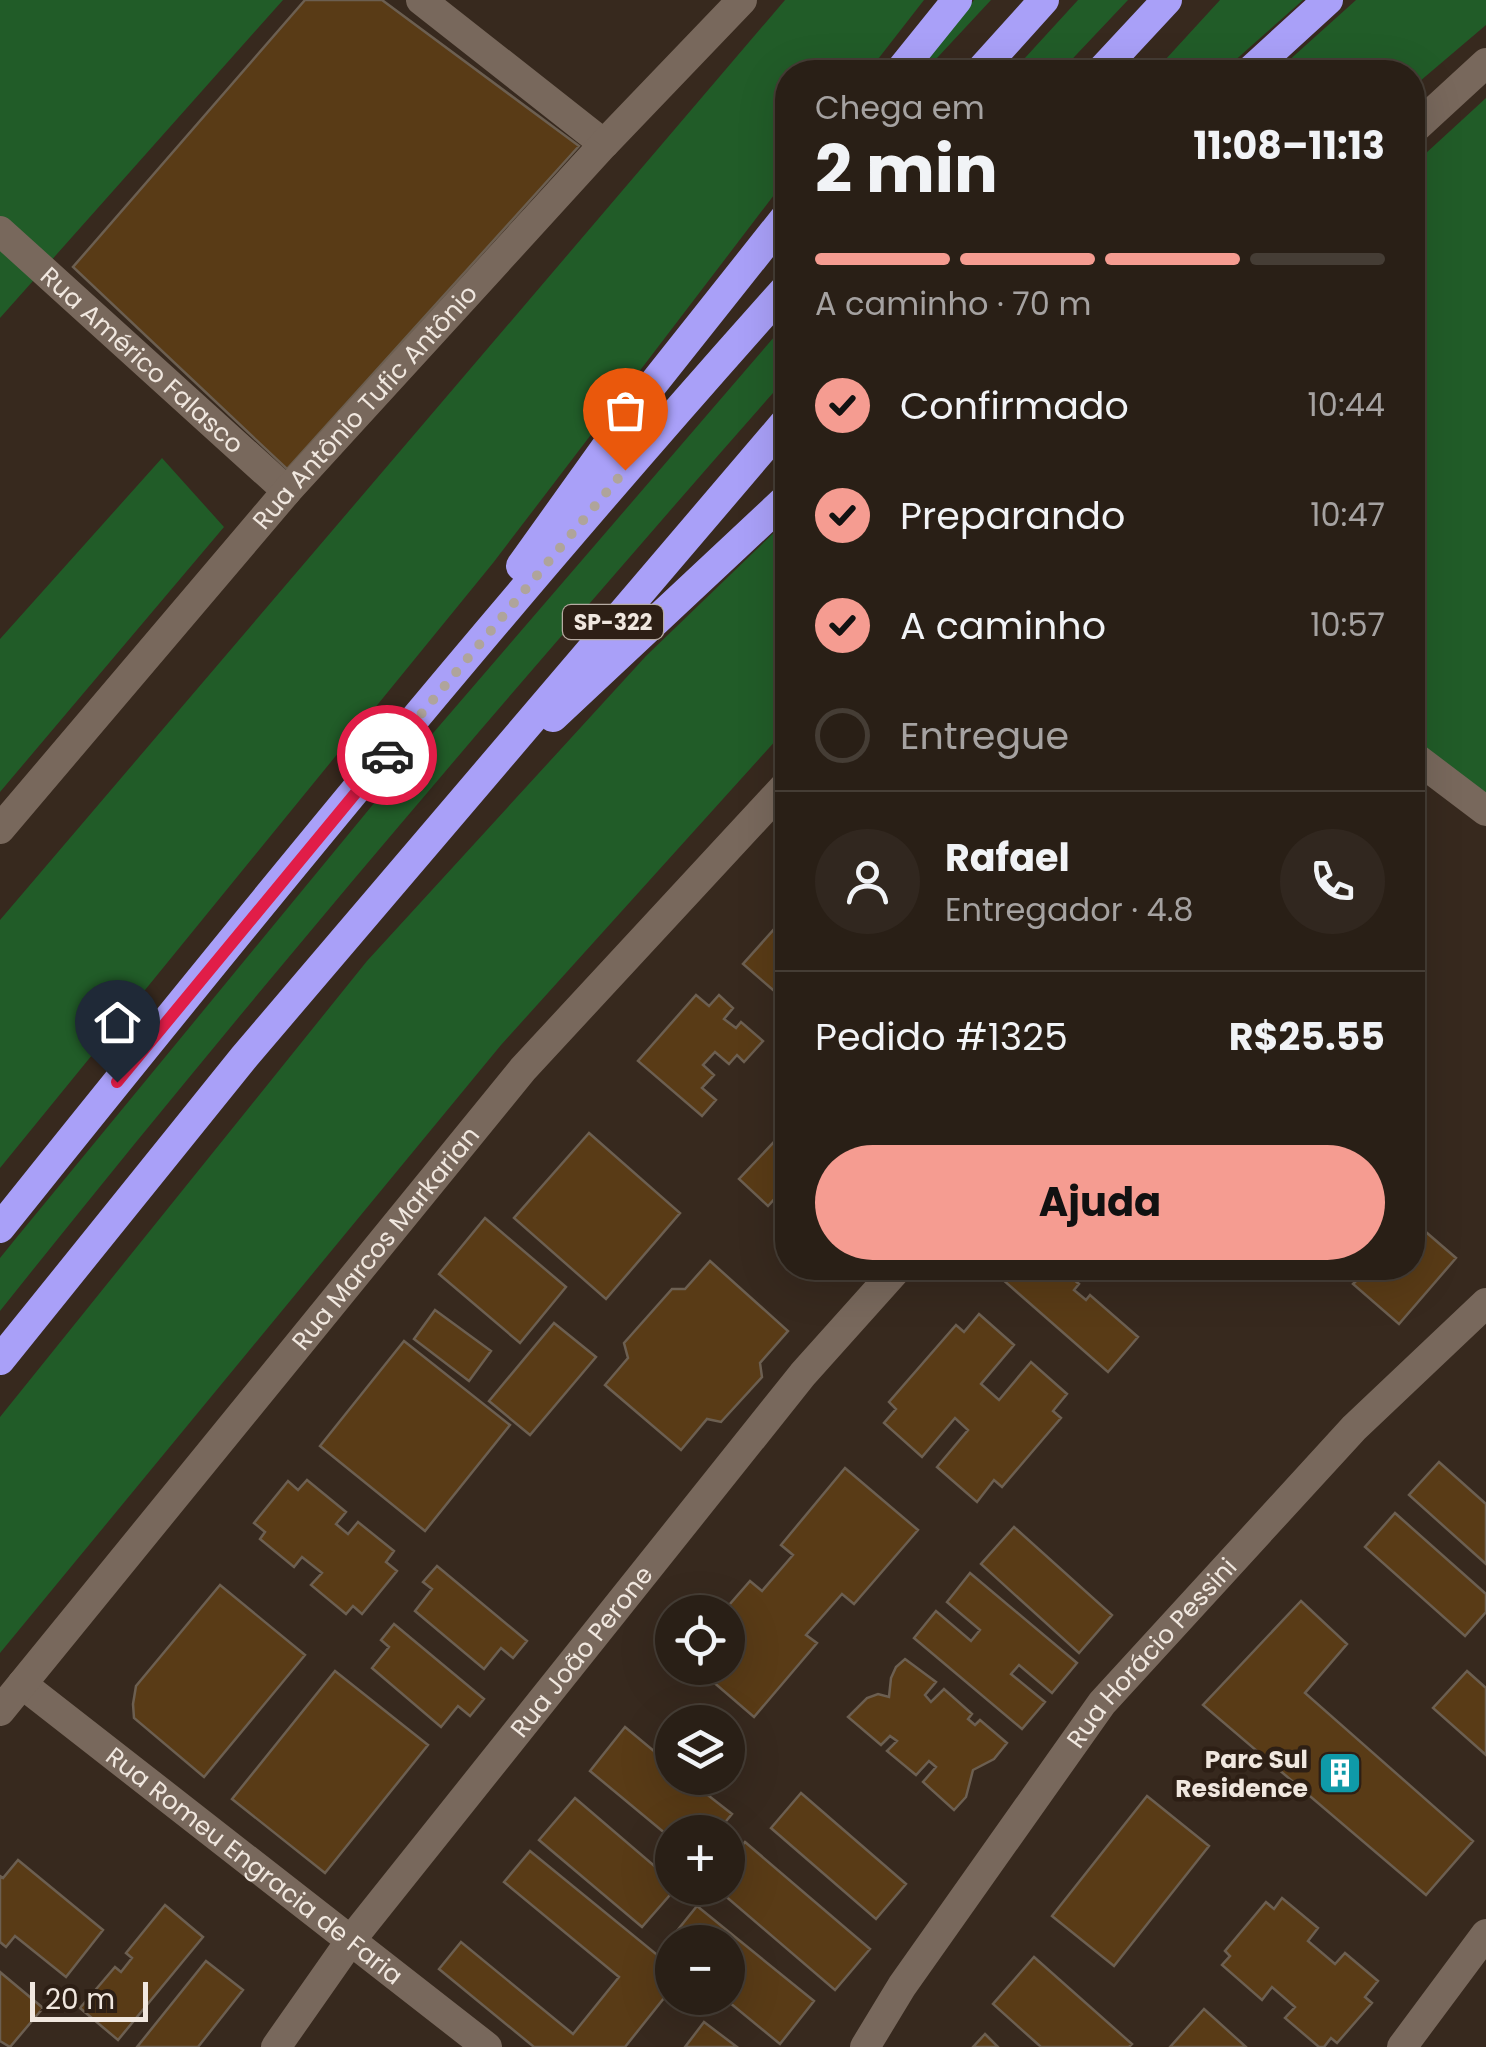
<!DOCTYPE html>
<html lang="pt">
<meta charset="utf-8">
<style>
body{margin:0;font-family:Poppins,sans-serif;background:#31271f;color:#f1f3f6;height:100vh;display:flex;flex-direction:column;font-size:38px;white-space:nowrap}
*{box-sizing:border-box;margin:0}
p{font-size:32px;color:#a5a2a1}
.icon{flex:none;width:55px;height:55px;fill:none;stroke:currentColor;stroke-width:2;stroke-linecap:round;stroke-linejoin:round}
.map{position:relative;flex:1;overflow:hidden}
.details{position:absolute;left:775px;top:60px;width:650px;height:1220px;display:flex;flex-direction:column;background:#291f16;border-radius:40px;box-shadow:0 10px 40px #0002,0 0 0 2px #453d35}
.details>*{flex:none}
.controls{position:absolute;left:655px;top:1595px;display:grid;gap:20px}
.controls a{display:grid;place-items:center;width:90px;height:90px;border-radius:50%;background:#291f16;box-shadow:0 10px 40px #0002,0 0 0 2px #453d35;font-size:50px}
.scale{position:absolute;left:30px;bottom:25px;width:118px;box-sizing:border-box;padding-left:10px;border:5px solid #f0e7df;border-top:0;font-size:28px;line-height:35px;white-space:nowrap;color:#f0e7df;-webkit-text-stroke:8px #2d1f15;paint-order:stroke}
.pin{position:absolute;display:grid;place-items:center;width:85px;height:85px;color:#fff;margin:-102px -42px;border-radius:50% 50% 50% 0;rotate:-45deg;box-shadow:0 0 10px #0007}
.pin .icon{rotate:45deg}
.courier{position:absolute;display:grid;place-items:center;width:100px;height:100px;margin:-50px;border:8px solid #e11d48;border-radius:50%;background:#fff;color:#222;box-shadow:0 2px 12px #0007}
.summary em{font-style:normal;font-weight:700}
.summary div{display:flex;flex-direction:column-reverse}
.summary{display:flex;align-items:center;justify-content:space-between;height:170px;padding:0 40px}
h1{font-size:65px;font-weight:700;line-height:75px}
.bar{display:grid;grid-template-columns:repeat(4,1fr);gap:15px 10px;align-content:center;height:120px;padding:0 40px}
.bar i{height:12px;border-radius:8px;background:#453d35}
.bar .active{background:#f59c91}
.bar p{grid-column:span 4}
.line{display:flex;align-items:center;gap:25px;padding:0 40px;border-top:2px solid #453d35}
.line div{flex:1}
.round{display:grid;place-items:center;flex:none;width:105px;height:105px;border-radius:52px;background:#31271f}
ol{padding:0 40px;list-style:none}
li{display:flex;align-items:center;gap:30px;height:110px}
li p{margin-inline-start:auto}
li .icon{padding:10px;border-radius:50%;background:#f59c91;color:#111;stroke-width:4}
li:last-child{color:#a5a2a1}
li i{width:55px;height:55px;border:5px solid #453d35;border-radius:50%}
.button{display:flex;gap:20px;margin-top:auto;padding:20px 40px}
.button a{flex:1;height:115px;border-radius:60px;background:#f59c91;color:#111;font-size:40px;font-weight:700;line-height:115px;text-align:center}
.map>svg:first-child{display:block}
.green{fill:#215c28}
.building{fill:#593b16;stroke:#6c5f51;stroke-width:2.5}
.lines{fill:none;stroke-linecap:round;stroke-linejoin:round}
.minor{stroke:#78685c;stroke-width:30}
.highway{stroke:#a9a0f8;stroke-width:30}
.done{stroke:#afa49b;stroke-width:10;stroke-dasharray:0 18}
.route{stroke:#e11d48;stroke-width:12}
.labels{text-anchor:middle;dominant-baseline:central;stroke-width:9;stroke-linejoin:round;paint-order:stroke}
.shield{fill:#2d1f15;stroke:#b6aba2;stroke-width:2.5}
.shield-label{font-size:22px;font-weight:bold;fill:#f0e7df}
.street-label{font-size:25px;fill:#f0e7df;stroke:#2d1f15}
.poi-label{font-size:25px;font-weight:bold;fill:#f0e7df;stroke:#2d1f15;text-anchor:end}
</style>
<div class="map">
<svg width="1486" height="2047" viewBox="0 0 1486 2047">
<rect width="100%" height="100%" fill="#37291e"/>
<path class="green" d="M0,0H283L0,318Z
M785,0H924L868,72H788L787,178L493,563L0,1168V920Z
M974,0H991L924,72H917Z
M1078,0H1128L1060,72H1012Z
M1220,0H1303L1222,72H1154Z
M1356,0H1486V25L1413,87L1412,72H1276Z
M1486,98V811L1413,755V165Z
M787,322V377C518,683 254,992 0,1311V1258L17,1237L403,768Z
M162,458L224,527L0,792V639Z
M787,520V728L501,1045L0,1653V1417L367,961L646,656Z"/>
<path class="building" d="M305,0H382L579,146L287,469L73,267Z
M785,917L788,919V1003L743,964Z
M696,995L709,1006L719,995L733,1008L724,1019L736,1028L741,1022L763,1041L744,1062L737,1055L729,1064L715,1052L703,1065L714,1075L702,1088L716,1100L702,1116L638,1061Z
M788,1127V1202L779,1194L768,1206L739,1179Z
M589,1133L680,1213L606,1299L514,1218Z
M485,1218L566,1287L520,1343L439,1274Z
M1412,1220L1456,1258L1399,1324L1353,1284L1361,1276L1351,1268H1412Z
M710,1261L788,1331L760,1363L762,1377L721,1422L707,1419L681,1450L605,1385L628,1358L624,1343L672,1289H685Z
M1012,1268H1060L1079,1284L1074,1290L1086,1300L1090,1295L1138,1337L1108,1372L1002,1279Z
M435,1310L491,1351L469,1381L414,1339Z
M979,1314L1014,1345L981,1384L999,1400L1031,1362L1067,1394L1053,1411L1061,1418L1002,1487L994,1480L977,1502L937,1467L968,1430L955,1418L922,1457L884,1423L896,1409L889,1402L956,1325L964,1332Z
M554,1323L596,1357L530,1435L489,1401Z
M404,1341L510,1425L425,1531L320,1446Z
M1439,1462L1486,1504V1564L1409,1495Z
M845,1468L918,1530L854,1604L842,1594L806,1635L817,1643L754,1717L697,1668H728V1612H723L750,1581L762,1591L793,1555L781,1545Z
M307,1480L346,1512L336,1524L348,1534L358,1522L394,1551L386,1562L397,1571L362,1614L353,1606L346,1614L311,1585L322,1573L302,1557L294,1567L260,1539L265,1532L254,1523L288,1481L298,1490Z
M1395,1513L1486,1594V1612L1465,1636L1365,1547Z
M1014,1527L1112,1615L1079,1653L981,1564Z
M437,1566L527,1641L513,1658L501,1648L484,1669L415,1611L432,1589L423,1582Z
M970,1573L1077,1663L1052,1693L1019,1665L1011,1674L1045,1702L1022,1729L914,1638L936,1611L971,1641L980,1630L947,1602Z
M220,1585L305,1655L204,1777L134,1718L133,1704L136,1686Z
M1301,1601L1347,1644L1305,1693L1473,1841L1426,1895L1203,1705Z
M394,1624L484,1699L470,1716L458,1706L441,1727L372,1668L389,1647L381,1640Z
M905,1659L936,1682L925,1695L931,1702L944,1689L972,1714L968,1719L975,1725L980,1720L1007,1743L994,1759L973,1770L966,1797L954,1810L923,1782L936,1767L929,1761L916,1775L887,1751L897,1741L890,1736L881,1745L848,1717L867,1698L878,1694L889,1697L891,1678L896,1667Z
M335,1671L428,1745L325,1873L232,1799Z
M1467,1671L1486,1688V1755L1433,1708Z
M625,1727L672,1766V1778H686L732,1814L717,1832H672V1839L590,1771Z
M801,1793L906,1884L876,1919L771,1828Z
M1147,1796L1209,1846L1114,1966L1052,1916Z
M575,1798L672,1881V1888H676L642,1927L539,1840Z
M745,1842L870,1949L835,1990L716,1888H728V1863Z
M530,1851L672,1967V1988L625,2047H534L439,1969L461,1942L573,2034L619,1977L504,1882Z
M18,1860L103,1930L66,1977L15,1936L6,1947L0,1942V1876L3,1878Z
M1282,1898L1318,1928L1308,1941L1335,1964L1345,1953L1378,1981L1365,1997L1372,2003L1337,2043L1331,2038L1324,2047H1319L1285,2018L1295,2007L1272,1987L1262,2000L1222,1965L1230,1956L1225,1951L1266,1902L1274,1909Z
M165,1905L203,1937L118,2040L80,2008L115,1967L121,1972L132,1958L126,1953Z
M697,1906L814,2001L780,2044L724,1998H728V1942H672V1955L663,1948Z
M1034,1957L1132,2044L1129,2047H1041L993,2004Z
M206,1961L243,1990L198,2047H137Z
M0,1972L43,2008L10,2047L0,2041Z
M1204,2009L1246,2047H1170Z
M704,2022L737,2047H685Z
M985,2034L998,2047H973Z"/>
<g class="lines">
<g class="minor">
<path d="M421,0L604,144"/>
<path d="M1412,131L1486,63"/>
<path id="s1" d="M0,231L287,491"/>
<path d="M1412,755L1486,811"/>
<path id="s2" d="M0,829L287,491L604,144L742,0"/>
<path id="s3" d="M22,1684L487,2047"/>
<path id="s4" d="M0,1711L523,1069L788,783"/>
<path id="s5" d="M276,2047L351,1940L803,1374L898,1268"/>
<path id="s6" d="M865,2047L902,1986L1102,1703L1354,1428L1486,1303"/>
<path d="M1402,2047L1486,1934"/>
</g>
<path class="highway" d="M899,72L957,0
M979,72L1044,0
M1100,72L1167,0
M1249,72L1328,0
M521,566L634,408L788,214
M553,717L788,497
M0,1228C256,908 515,591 788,286
M0,1360L245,1056L788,419"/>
</g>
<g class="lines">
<path class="done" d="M387,755L625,470"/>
<path class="route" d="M117,1082L387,755"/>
</g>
<defs>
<g id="building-square" transform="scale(2.25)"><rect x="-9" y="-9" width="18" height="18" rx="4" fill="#0f9aa8" stroke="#2d1f15"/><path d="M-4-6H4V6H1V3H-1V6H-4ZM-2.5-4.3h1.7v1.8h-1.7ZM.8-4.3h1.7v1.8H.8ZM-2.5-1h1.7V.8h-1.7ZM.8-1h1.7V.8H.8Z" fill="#fff"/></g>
</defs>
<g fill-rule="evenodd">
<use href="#building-square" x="1340" y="1773"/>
</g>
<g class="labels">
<rect class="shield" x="563" y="605" width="100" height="34" rx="8"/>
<g class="shield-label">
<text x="613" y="622">SP-322</text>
</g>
<g class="street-label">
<text stroke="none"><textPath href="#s1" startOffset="192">Rua Américo Falasco</textPath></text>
<text stroke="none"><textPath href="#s2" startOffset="558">Rua Antônio Tufic Antônio</textPath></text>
<text stroke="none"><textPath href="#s4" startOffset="610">Rua Marcos Markarian</textPath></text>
<text stroke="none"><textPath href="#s5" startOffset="500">Rua João Perone</textPath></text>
<text stroke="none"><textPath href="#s6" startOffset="488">Rua Horácio Pessini</textPath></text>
<text stroke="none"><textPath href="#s3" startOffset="295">Rua Romeu Engracia de Faria</textPath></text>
</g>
<g class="poi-label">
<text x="1308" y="1759">Parc Sul<tspan x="1308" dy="29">Residence</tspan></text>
</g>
</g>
</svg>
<div class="controls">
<a><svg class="icon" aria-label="locate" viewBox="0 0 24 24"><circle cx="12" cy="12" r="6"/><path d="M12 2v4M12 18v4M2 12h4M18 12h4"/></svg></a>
<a><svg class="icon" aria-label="layers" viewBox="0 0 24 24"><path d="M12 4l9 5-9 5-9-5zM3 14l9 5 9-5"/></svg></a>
<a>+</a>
<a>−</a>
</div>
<div class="scale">20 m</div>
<div class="pin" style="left:625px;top:470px;background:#ea580c"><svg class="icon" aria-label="bag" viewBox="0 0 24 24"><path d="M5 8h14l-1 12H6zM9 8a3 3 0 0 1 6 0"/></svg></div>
<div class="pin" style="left:117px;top:1082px;background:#1f2937"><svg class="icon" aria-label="home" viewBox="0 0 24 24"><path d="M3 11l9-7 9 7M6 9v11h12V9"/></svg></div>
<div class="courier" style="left:387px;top:755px"><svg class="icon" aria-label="car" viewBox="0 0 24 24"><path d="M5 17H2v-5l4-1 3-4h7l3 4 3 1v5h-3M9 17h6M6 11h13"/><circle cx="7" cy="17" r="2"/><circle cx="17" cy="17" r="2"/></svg></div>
<section class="details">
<div class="summary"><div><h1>2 min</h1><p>Chega em</p></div><em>11:08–11:13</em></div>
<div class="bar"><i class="active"></i><i class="active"></i><i class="active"></i><i></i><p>A caminho · 70 m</p></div>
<ol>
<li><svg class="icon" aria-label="check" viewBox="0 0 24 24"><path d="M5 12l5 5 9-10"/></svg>Confirmado<p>10:44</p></li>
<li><svg class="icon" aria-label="check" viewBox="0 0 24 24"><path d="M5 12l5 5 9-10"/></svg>Preparando<p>10:47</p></li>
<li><svg class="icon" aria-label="check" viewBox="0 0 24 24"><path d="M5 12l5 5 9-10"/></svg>A caminho<p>10:57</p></li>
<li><i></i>Entregue</li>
</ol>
<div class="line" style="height:180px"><a class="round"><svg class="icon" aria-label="person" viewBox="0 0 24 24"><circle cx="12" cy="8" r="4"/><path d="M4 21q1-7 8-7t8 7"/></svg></a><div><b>Rafael</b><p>Entregador · 4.8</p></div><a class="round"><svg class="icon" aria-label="phone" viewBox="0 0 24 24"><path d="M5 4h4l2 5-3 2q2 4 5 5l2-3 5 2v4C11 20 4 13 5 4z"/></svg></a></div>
<div class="line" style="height:130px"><div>Pedido #1325</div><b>R$25.55</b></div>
<div class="button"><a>Ajuda</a></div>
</section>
</div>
